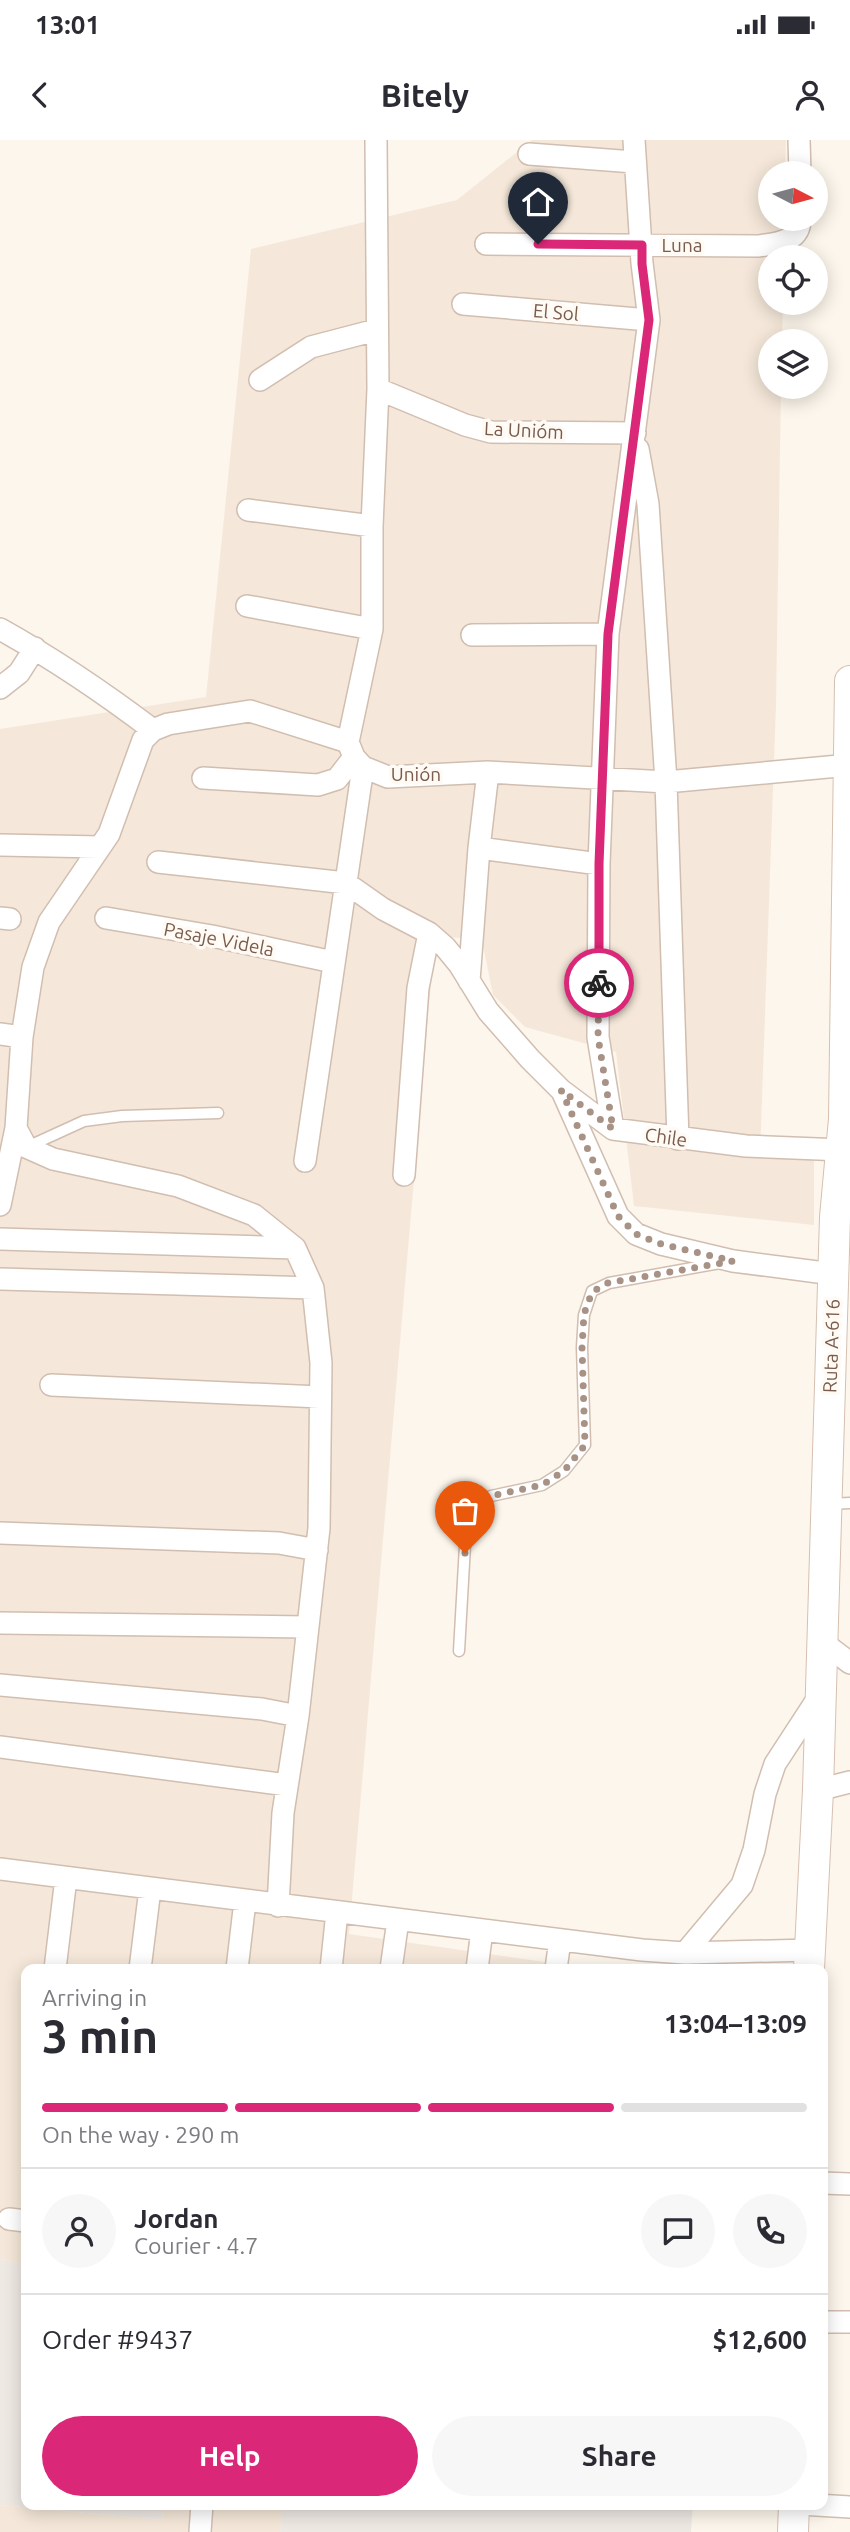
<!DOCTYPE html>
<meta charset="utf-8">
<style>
body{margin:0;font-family:Ubuntu,sans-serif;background:#f7f7f7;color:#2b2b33;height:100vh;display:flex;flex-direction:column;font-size:26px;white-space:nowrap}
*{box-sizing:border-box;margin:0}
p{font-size:23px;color:#7c7c81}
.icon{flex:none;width:38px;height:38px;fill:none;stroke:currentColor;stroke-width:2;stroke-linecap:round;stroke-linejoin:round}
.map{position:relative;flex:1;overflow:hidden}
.side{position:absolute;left:21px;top:1824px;width:807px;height:546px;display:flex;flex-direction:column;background:#fff;border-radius:14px;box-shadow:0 4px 18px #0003}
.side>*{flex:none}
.needle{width:46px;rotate:96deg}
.fabs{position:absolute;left:758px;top:21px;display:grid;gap:14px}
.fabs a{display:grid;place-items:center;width:70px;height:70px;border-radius:50%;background:#fff;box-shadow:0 4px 18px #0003;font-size:35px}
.pin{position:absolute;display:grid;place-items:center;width:60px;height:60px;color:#fff;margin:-72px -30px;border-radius:50% 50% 50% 0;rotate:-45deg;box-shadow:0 0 7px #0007}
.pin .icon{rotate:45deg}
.courier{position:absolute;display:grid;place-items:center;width:70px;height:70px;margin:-35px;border:5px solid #db2777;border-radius:50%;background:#fff;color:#222;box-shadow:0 2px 9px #0007}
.summary em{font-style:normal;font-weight:700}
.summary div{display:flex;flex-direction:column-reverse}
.summary{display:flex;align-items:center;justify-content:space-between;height:119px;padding:0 21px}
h1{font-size:46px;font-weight:700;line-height:52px}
.bar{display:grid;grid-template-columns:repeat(4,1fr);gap:10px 7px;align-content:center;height:84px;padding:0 21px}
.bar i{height:9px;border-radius:5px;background:#e1e1e2}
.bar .current{background:#db2777}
.bar p{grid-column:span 4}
.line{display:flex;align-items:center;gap:18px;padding:0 21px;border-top:2px solid #e1e1e2}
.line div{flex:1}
.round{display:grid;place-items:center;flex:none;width:74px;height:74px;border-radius:37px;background:#f7f7f7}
.action{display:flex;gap:14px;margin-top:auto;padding:14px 21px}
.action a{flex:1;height:80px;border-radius:42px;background:#db2777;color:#fff;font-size:28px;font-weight:700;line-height:80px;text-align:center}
.action a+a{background:#f7f7f7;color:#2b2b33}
.status{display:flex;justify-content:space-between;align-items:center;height:49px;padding:0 35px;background:#fff;direction:ltr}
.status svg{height:19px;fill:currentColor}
header{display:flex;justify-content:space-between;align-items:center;height:91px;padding:0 21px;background:#fff;font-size:32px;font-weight:700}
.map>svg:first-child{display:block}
.residential{fill:#f5e8da}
.industrial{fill:#efe9e4}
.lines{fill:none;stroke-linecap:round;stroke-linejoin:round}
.lane-casing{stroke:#d1beb0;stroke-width:13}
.street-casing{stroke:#d1beb0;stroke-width:24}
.secondary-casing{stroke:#d6c0b0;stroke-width:32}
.lane{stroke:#fff;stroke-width:10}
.street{stroke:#fff;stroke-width:21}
.secondary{stroke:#fff;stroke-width:30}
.done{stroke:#a89285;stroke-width:7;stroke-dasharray:0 12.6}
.route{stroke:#db2777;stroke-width:9}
.labels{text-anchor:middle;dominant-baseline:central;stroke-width:7;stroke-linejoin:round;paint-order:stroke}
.street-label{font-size:19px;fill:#7a5c4d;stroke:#fffaf3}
</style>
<div class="status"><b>13:01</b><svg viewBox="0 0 49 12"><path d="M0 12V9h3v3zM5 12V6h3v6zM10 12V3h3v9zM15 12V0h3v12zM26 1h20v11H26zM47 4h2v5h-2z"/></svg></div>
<header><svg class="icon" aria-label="back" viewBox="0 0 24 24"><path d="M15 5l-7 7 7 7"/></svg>Bitely<svg class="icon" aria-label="person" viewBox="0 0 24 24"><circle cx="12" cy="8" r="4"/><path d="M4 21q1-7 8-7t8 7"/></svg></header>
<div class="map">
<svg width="850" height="2392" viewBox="0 0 850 2392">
<rect width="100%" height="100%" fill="#fdf6ec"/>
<path class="residential" d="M532,0H786L785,33H770V79H784V117H770V163H783L782,201H770V247H781L776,565L760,1016L814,1015V1085L634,1066L616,912L525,887L493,855L482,800L435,796L349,1794L593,1829H26V2126L0,2119V589L206,557L251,109L457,60Z
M163,2364H283L280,2392H0V2365L162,2380Z"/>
<path class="industrial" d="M0,2119L26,2126V2364H163L162,2380L0,2365Z
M283,2364H693L691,2392H280Z"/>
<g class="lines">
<g class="lane-casing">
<path id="lane" d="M27,1007L84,981L122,976L218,973
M828,1364L850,1363
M459,1511L466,1388L476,1363L491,1356L542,1345L564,1331L585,1305L582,1207L584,1175L592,1151L609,1143L720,1123"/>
</g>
<g class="street-casing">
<path id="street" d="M799,0L800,33
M529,14L634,22
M486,104L759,106C778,103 800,102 800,79
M463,164L649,180
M260,240L311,207L376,190
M378,249L465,285L491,292L635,293
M638,309L648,364L666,642L678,999
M248,370L372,386
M247,466L372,489
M0,489C54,519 104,553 153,590
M472,495L608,494
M0,548L19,533L35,508
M348,602L372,489V386L378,249L376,0
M203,638L318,645L337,639L354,617
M0,705L100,707
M479,708L599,724
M158,722L346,743L383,769L429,793L445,807L459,824L488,871L530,919L561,950L613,989L746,1006L843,1010
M0,778L10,779
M106,778L212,796L333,822
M469,841L479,708L488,632
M0,894L22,897
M562,951L618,1076L636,1094L661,1104L733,1121L833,1134
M613,989L598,897L599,724L608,494L649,180L642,123L634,0
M305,1021L363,627
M404,1035L418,848L429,793
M0,1065L16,988
M0,1099L295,1108
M0,1139L313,1148
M51,1245L320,1257
M0,1393L279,1403L317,1410
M0,1483L306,1487
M821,1501L850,1523
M0,1545L262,1569L298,1576
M0,1607L287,1645
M818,1650L850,1642
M0,1729L642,1810L685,1813L810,1810
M278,1766L283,1673L298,1576L319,1388L321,1223L313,1148L295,1108L254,1075L178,1046L53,1019L26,1007L16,988L22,897L33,827L49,782L109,694L143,600L153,590L168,584L250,571L348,602L354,617L363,627L388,637L488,632L666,642L850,625
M685,1813L742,1745L754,1710L765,1654L775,1624L820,1555
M55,1829L66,1738
M140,1829L150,1749
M237,1829L245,1761
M331,1829L337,1772
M391,1829L398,1780
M477,1829L482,1790
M556,1829L560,1800
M822,2043L850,2044
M9,2079L26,2081
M822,2182H850
M800,2364L850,2367
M200,2392L202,2364"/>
</g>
<g class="secondary-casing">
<path id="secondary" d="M809,1829L818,1650L835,1077L844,979L850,541
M793,2392L794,2364"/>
</g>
<use href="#lane" class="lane"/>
<use href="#street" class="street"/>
<use href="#secondary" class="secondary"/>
</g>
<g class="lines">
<path class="done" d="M465,1413L466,1388L476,1363L491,1356L542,1345L564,1331L585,1305L582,1207L584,1174L592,1152L608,1143L733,1121L661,1104L636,1094L618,1076L561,950L613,989L598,897L599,843"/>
<path class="route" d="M538,104L642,105V124L649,180L608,494L599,724V843"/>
</g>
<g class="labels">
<g class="street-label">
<text x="682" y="105">Luna</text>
<text transform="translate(556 172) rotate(5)">El Sol</text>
<text transform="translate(524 290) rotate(3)">La Unióm</text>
<text x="416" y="634">Unión</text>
<text transform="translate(219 799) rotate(11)">Pasaje Videla</text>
<text transform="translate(666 997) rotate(8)">Chile</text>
<text transform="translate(831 1206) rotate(-88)">Ruta A-616</text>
</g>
</g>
</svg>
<div class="fabs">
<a><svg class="needle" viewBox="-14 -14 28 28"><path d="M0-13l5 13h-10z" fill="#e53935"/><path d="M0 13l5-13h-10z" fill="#7c7c81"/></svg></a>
<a><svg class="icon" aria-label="locate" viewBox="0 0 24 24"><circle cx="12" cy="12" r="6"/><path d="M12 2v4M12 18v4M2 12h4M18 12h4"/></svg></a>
<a><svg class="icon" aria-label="layers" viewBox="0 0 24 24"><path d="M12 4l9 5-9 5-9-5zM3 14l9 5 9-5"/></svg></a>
</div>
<div class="pin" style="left:465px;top:1413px;background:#ea580c"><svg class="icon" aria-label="bag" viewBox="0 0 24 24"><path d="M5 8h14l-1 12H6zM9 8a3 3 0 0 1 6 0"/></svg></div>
<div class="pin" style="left:538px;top:104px;background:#1f2937"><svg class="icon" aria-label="home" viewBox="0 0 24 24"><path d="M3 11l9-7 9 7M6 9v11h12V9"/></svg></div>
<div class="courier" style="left:599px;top:843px"><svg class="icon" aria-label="bike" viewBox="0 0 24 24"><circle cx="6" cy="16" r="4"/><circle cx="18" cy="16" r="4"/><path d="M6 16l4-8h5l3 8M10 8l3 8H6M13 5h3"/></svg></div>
<section class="side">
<div class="summary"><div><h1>3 min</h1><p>Arriving in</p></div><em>13:04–13:09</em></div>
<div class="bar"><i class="current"></i><i class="current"></i><i class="current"></i><i></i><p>On the way · 290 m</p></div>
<div class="line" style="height:126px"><a class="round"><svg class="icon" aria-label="person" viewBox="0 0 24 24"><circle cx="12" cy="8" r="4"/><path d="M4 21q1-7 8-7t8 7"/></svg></a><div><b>Jordan</b><p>Courier · 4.7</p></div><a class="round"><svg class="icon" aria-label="chat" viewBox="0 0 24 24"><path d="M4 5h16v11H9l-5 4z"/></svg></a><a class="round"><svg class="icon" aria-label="phone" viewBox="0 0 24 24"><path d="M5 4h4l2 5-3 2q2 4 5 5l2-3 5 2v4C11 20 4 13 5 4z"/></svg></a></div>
<div class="line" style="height:91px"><div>Order #9437</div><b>$12,600</b></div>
<div class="action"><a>Help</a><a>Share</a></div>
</section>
</div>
